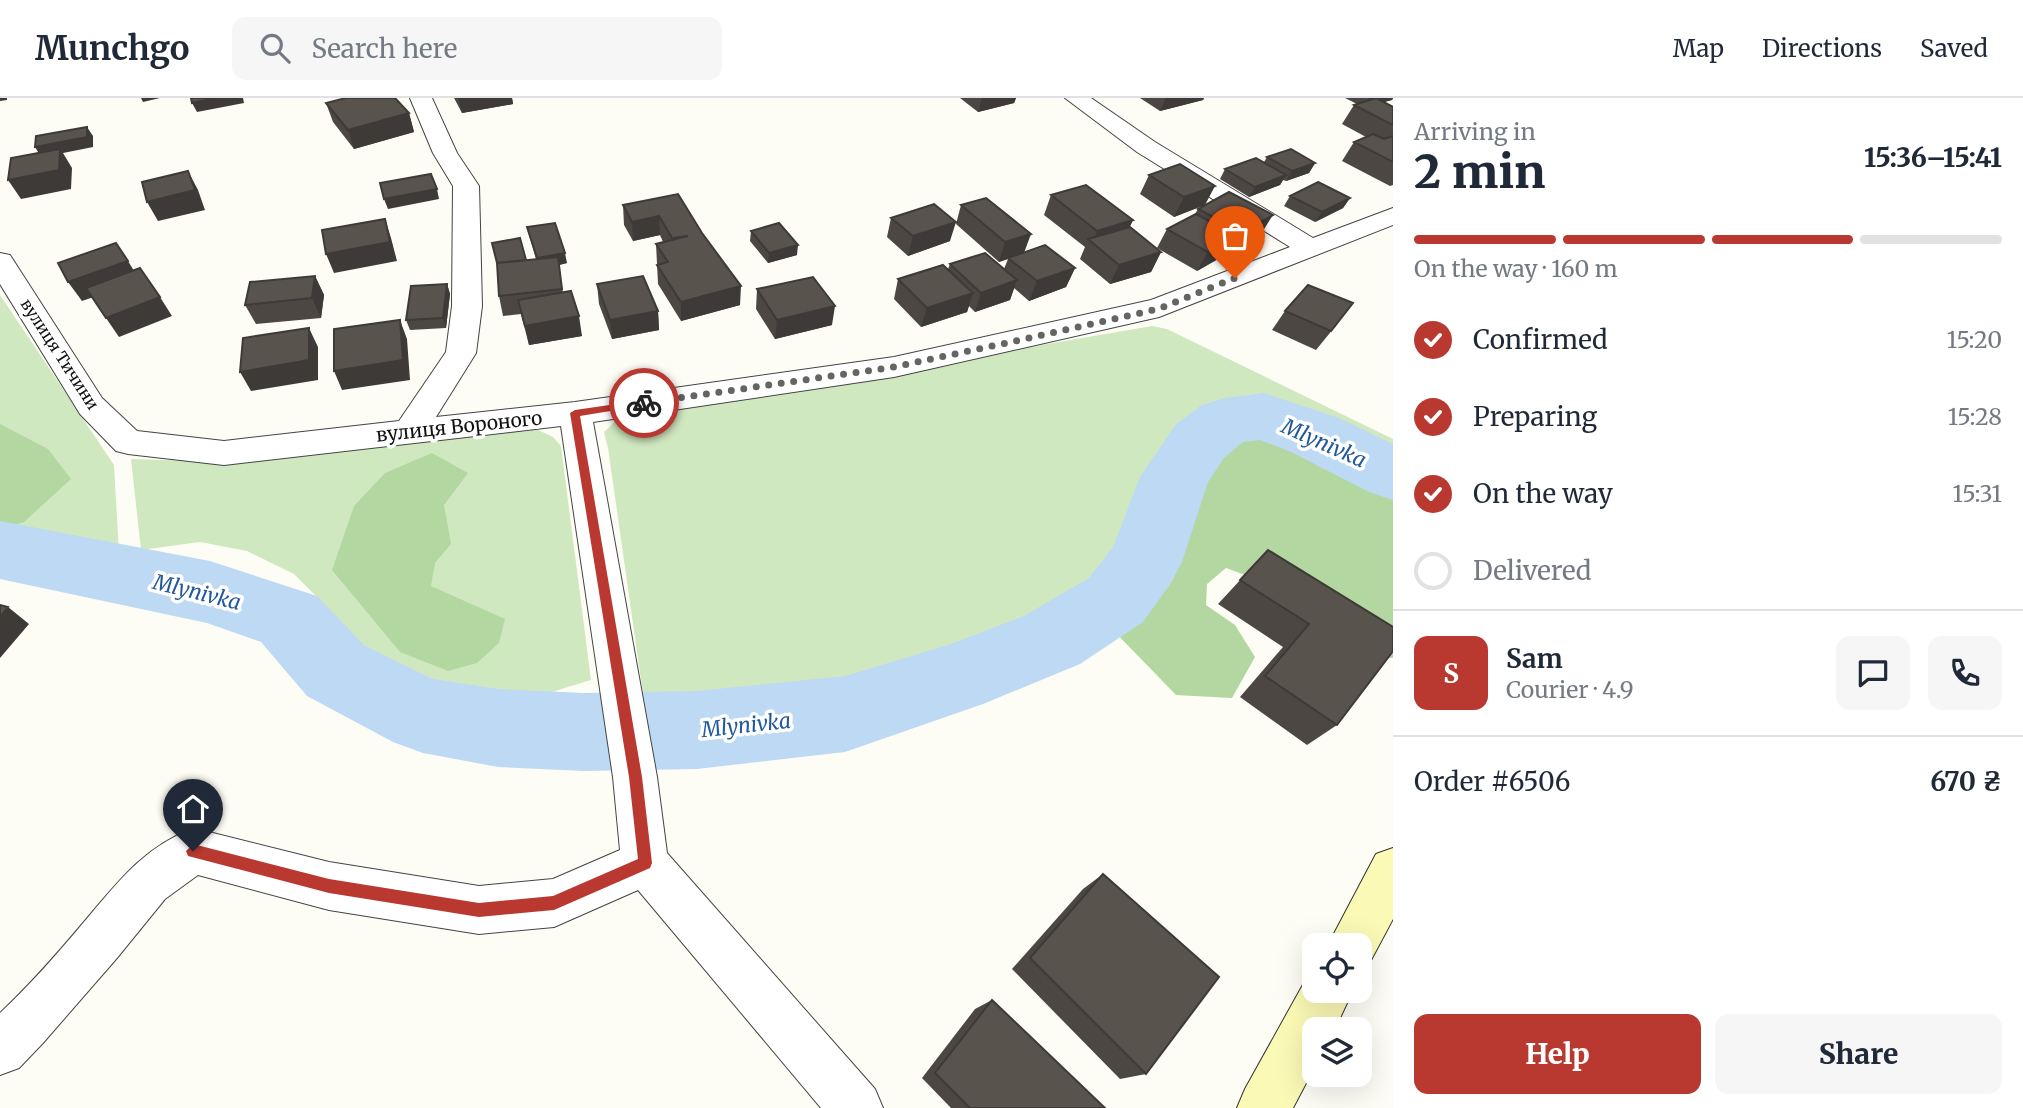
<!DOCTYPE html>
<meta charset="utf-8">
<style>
body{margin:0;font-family:Merriweather,serif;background:#f6f6f7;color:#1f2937;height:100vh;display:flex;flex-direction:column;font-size:26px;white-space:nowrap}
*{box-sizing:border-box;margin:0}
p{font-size:23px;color:#747a83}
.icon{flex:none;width:38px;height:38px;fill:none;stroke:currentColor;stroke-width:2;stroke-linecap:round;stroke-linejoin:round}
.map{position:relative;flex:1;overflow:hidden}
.panel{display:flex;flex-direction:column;background:#fff;width:630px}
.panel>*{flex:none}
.fabs{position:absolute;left:1302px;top:835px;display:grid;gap:14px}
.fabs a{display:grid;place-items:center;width:70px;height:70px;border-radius:14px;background:#fff;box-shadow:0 7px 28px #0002;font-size:35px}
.pin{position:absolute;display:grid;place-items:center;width:60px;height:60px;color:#fff;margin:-72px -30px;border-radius:50% 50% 50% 0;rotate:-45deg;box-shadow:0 0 7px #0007}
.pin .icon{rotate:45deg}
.courier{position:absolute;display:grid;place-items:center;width:70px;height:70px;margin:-35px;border:5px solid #b93931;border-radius:50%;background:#fff;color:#222;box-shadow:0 2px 9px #0007}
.summary em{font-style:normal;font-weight:800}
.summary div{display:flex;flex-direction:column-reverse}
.summary{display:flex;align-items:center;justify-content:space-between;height:119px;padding:0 21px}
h1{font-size:46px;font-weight:800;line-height:52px}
.bar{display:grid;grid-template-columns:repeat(4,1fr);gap:10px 7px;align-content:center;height:84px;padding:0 21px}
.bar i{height:9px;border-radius:5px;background:#e0e1e3}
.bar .current{background:#b93931}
.bar p{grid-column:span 4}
.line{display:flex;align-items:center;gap:18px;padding:0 21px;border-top:2px solid #e0e1e3}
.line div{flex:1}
.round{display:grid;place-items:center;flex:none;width:74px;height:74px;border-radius:14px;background:#f6f6f7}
ol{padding:0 21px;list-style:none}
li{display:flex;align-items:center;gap:21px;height:77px}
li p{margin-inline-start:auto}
li .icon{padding:7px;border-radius:50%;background:#b93931;color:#fff;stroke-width:4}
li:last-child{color:#747a83}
li i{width:38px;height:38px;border:4px solid #e0e1e3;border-radius:50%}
.primary-button{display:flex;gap:14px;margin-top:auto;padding:14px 21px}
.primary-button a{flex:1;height:80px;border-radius:14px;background:#b93931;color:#fff;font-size:28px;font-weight:800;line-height:80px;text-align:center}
.primary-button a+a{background:#f6f6f7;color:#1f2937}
header{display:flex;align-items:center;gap:42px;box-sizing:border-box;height:98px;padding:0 35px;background:#fff;border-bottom:2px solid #e0e1e3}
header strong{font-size:33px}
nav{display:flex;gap:38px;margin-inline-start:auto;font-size:24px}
.search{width:490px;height:63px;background:#f6f6f7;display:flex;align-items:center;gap:18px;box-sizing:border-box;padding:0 24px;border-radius:14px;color:#747a83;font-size:26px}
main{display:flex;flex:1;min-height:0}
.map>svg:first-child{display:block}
.green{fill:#d0e8c0}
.forest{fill:#b3d7a0}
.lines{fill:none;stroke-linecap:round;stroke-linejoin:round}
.river{fill:#bdd9f3;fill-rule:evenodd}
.street-casing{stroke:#444;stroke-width:2}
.secondary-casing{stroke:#333;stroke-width:2}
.street{fill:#fff;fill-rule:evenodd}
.secondary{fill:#faf9b5;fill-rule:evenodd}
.wall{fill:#4d4743}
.shaded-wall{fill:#3e3a37}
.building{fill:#59534e;stroke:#3e3a37;stroke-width:2}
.route{fill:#b93931}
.done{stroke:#646461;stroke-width:7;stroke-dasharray:0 12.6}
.labels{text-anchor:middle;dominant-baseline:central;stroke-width:7;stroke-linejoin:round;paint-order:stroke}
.far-street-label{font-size:16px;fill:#111;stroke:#fff}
.street-label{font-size:19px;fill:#111;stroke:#fff}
.water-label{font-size:21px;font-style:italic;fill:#21599c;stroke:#fff}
</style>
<header>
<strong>Munchgo</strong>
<div class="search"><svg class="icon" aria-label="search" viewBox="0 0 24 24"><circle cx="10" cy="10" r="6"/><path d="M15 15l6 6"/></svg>Search here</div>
<nav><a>Map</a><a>Directions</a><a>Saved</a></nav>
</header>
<main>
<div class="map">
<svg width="1393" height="1010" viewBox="0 0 1393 1010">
<rect width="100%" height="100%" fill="#fefdf5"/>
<path class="green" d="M0,197L114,367L119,455L0,429Z
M1152,228L1167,231L1393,341V370L1279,316L1246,310L1208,317L1187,341L1143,415L1140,443L1127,471L1111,485L1051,524L960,562L881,588L763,606L645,610L608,350L604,334L620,319Z
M534,330L553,339L561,348L591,582L522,603L453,605L396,573L342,534L317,499L294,476L247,453L200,444L141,452L131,361L232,364Z"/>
<path class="forest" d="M0,326L48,351L71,381L24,424L0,432Z
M1262,326L1309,341L1393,382V560L1375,559L1245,477L1226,470L1207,486L1206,507L1235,527L1255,559L1232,600L1176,597L1109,528L1156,470L1172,414L1187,381L1206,355L1233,329Z
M432,355L468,375L444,407L451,446L435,465L431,488L505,521L499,545L477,565L448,573L400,554L332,472L354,408L385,375Z"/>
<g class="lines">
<path class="river" d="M1264,295L1339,320L1393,346V402L1369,394L1291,354L1260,342L1243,344L1224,360L1208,384L1182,464L1171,485L1143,524L1080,566L983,606L845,654L697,671L584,673L498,669L423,655L393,644L307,598L261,544L207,525L0,481V423L210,463L317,498L365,548L433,581L498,591L584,595L697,593L845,578L948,547L1024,518L1089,480L1113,449L1140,379L1176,326L1202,307L1225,300Z"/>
<g class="street-casing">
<path id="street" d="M410,0H432L457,55L479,88L482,208L476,255L436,319L575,304L894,259L1151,202L1290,149L1137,54L1065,0H1091L1155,44L1313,140L1393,110V127L1159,219L894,279L593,324L657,679L667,755L875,991L883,1010H821L638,792L554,829L479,836L329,812L198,777L165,801L117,860L43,945L19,970L0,977V915C30,887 58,855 84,824C119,783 142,751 193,730L329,764L479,788L553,781L620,752L613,679L561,328L224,367L128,356L116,353L80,316L0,186V155L10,157L102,300L137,333L224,343L399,323L446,254L452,208L453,88L433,55Z"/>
</g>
<g class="secondary-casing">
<path id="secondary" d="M1393,750V821L1370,864L1360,869V847H1328L1376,756Z
M1314,872V892H1353L1335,931H1314V970L1293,1010H1237L1245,991L1310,874Z"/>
</g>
<use href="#street" class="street"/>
<use href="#secondary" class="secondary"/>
</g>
<path class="wall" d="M454,0H512L513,6L462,15Z
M960,0H1016L1014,5L978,14Z
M1140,0H1204L1203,2L1160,13Z
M1345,0H1393L1392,2L1383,4L1393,9V87L1390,88L1342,63L1354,44L1366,39L1342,26L1354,7L1357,6Z
M326,5L409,15L414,34L354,51L333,24Z
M1267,59L1315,65L1309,75L1286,83L1283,82L1280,87L1249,99L1220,81L1225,71L1264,64Z
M1149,77L1205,107L1261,136L1231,154L1228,152L1225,157L1197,173L1157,150L1167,131L1195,116L1198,111L1204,107L1174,119L1140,96Z
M678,96L740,207L681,223L658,186L656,146L663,144L660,137L633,143L624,127L623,107Z
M1051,97L1133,122L1129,130L1161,154L1151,174L1110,186L1080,161L1085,149L1044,117Z
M1290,98L1350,100L1343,110L1315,124L1284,108Z
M961,107L1024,154L1075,170L1066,189L1029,203L1014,190L1010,202L975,214L969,208L967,214L921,229L894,201L898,181L948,171L950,166L1004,171L1008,161L999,164L956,126Z
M891,120L950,143L908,158L887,139Z
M527,129L567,165L559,167L563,195L582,238L529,247L521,216L503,218L499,198L497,165L536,161Z
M751,133L797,157L768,165L750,143Z
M315,178L324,197L321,220L256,226L245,207Z
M447,186L450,196L446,230L410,232L406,222Z
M597,186L658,213L659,232L612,241L599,206Z
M757,191L832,227L775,241L756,211Z
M1285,213L1338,225L1316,252L1272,232Z
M1268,452L1393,529L1337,627L1307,647L1240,599L1283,549L1218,506Z
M1103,776L1146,976L1120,981L1012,871L1083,791Z
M992,902L1105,1010H951L922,980L975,911Z"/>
<path class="shaded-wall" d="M0,0H7V2L0,3Z
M141,0H160L143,4Z
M216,0H243L244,5L197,14L192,5Z
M458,0H512L513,6L462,15Z
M982,0H1016L1014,5L978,14Z
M1166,0H1204L1203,2L1160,13Z
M1369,0H1393L1392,2L1363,10Z
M409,15L414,34L354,51L348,32Z
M87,29L93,38V49L63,55L72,70L71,91L21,101L8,82L41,59L35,49Z
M1315,65L1309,75L1286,83L1292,73Z
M188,73L198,92L205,112L158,123L147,104Z
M1286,77L1280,87L1249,99L1255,89Z
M1215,88L1205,107L1174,119L1184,99Z
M437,91L439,101L388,111L384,101Z
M1350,100L1343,110L1315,124L1322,114Z
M1273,117L1261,136L1231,154L1242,134Z
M659,118L660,137L633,143L632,124Z
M385,121L391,140L397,163L334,175L326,156Z
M1133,122L1124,141L1092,144L1097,133Z
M956,124L950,143L908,158L913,138Z
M1031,136L1024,155L999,164L1005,144Z
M1237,138L1225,157L1197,173L1208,154Z
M798,147L797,157L768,165L769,155Z
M1161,154L1151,174L1110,186L1119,167Z
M565,155L567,165L559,167L565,211L559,167L537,160Z
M128,163L140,183L82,203L68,184Z
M1075,170L1066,189L1029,203L1037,183Z
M315,178L324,197L321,220L312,200Z
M1017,182L1010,202L975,214L981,195Z
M447,186L450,196L446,230L443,220Z
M741,188L740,207L681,223V204Z
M973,195L967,214L921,229L927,210Z
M160,199L172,218L119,239L106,220Z
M835,208L832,227L775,241L777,222Z
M658,213L659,232L612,241L610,222Z
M579,218L582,238L529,247L525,228Z
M400,222L407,241L410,282L342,292L334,273Z
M309,230L318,249V282L251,293L240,274Z
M8,509L29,526L0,560V519Z"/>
<path class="building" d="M191,0H216L192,5Z
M346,0H395L409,15L348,32L326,5Z
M1376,0L1393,9V27L1354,7Z
M87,29V39L35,49L36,38Z
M1373,36L1384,41L1393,38V64L1354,44Z
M60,51L59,72L8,82L11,60Z
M1291,51L1315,65L1292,73L1267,59Z
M1256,60L1286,77L1255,89L1225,71Z
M1180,66L1215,88L1184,99L1149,77Z
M188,73L195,92L147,104L142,84Z
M431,76L437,91L384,101L380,85Z
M1318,84L1350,100L1322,114L1290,98Z
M1086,87L1133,122L1097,133L1051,97Z
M1229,94L1273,117L1242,134L1198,111Z
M678,96L702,135L741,188L681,204L657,167L668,164L656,146L688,138L672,140L659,118L632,124L623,107Z
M986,100L1031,136L1005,144L961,107Z
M934,106L956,124L913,138L891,120Z
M1196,116L1237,138L1208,154L1167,131Z
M385,121L390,144L326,156L322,132Z
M555,125L565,155L537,160L527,129Z
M779,125L798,147L769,155L751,133Z
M1130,129L1161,154L1119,167L1088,141Z
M520,140L526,162L497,165L492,145Z
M116,145L128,163L68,184L58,165Z
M1045,147L1075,170L1037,183L1008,160Z
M985,155L1017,182L981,195L950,166Z
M558,159L562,191L499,198L497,165Z
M943,167L973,195L927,210L898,181Z
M140,170L160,199L106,220L86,190Z
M315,178L312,200L245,207L250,184Z
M643,178L658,213L610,222L597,186Z
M813,179L835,208L777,222L757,191Z
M447,186L443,220L406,222L411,188Z
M1308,187L1353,205L1331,233L1285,213Z
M571,193L579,218L525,228L518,202Z
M400,222L403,262L334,273V231Z
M309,230V262L240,274L243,240Z
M1268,452L1393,529V553L1337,627L1265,578L1309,526L1240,482Z
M0,507L8,509L0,519Z
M1103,776L1219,879L1146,976L1030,860Z
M992,902L1105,1010H970L935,975Z"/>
<path class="route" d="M644,302L649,305L647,307L580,318L642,679L652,765L650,770L554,812L479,819L329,795L188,758L186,753L193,746L329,781L479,805L553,798L638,761L629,679L570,315L575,312Z"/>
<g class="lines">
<path class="done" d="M644,305L894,269L1002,246L1158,211L1235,180"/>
</g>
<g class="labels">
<g class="far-street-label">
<text transform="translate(60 256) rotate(57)">вулиця Тичини</text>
</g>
<g class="street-label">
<text transform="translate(459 328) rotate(-6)">вулиця Вороного</text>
</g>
<g class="water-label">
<text transform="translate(1324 345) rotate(24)">Mlynivka</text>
<text transform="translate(197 494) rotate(14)">Mlynivka</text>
<text transform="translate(746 627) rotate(-6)">Mlynivka</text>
</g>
</g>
</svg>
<div class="fabs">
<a><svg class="icon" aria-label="locate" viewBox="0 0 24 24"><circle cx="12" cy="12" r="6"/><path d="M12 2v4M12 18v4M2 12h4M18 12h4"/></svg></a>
<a><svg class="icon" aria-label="layers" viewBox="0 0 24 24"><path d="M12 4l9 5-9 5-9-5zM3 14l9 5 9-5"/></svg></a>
</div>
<div class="pin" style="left:1235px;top:180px;background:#ea580c"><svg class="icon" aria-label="bag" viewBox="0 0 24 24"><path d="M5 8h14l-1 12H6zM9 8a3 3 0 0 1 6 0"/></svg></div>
<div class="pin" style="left:193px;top:753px;background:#1f2937"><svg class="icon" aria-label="home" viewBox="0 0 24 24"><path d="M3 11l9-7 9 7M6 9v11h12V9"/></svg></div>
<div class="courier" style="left:644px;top:305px"><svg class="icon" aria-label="bike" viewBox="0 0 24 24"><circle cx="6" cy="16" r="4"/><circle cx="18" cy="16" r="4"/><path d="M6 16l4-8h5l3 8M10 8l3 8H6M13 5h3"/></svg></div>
</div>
<section class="panel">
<div class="summary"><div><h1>2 min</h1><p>Arriving in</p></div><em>15:36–15:41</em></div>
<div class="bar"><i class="current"></i><i class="current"></i><i class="current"></i><i></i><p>On the way · 160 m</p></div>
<ol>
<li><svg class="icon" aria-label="check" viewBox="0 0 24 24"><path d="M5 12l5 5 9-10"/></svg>Confirmed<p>15:20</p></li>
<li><svg class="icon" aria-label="check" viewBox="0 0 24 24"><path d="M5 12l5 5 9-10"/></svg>Preparing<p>15:28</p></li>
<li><svg class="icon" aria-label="check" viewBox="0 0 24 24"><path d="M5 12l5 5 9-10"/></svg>On the way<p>15:31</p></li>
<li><i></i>Delivered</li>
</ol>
<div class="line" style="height:126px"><b class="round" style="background:#b93931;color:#fff">S</b><div><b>Sam</b><p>Courier · 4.9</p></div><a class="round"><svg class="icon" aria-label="chat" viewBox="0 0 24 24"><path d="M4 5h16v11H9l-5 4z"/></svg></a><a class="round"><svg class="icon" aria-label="phone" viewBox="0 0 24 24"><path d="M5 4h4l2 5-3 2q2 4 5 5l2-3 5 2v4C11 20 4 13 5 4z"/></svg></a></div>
<div class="line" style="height:91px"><div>Order #6506</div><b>670 ₴</b></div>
<div class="primary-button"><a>Help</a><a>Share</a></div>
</section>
</main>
